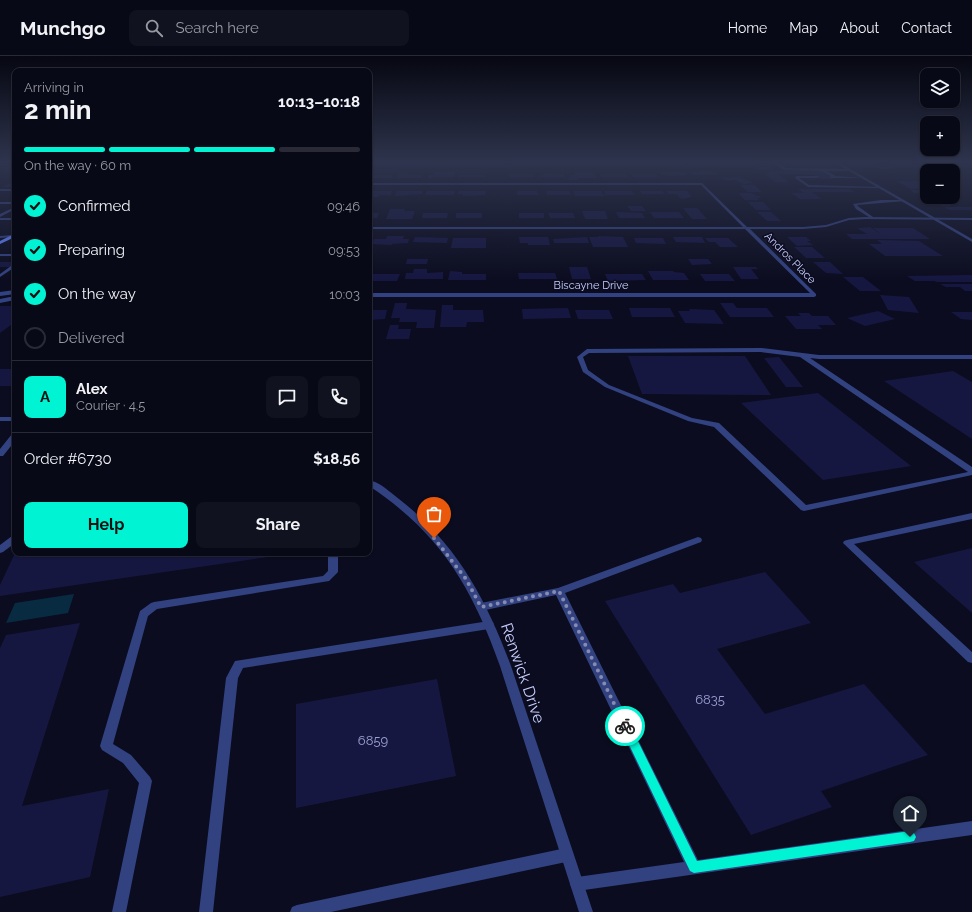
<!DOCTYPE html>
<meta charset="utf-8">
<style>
body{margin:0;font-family:Raleway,sans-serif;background:#111220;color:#f1f3f6;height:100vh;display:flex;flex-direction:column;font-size:15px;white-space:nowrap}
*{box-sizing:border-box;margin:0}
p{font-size:13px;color:#989aa1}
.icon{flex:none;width:22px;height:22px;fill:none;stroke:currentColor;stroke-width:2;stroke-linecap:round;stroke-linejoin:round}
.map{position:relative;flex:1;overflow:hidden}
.sheet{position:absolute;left:12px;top:12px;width:360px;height:488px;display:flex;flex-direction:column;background:#080917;border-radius:8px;box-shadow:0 1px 3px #0004,0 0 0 1px #292a36}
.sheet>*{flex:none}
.fabs{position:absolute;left:920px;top:12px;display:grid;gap:8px}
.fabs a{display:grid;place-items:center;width:40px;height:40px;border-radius:8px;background:#080917;box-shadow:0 1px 3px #0004,0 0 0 1px #292a36;font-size:20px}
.pin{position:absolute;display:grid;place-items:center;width:34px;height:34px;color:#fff;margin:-41px -17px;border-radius:50% 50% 50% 0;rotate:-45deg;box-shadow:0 0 4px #0007}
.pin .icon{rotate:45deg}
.courier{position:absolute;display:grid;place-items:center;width:40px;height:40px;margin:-20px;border:3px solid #00f3d2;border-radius:50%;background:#fff;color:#222;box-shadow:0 1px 5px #0007}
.headline em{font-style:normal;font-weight:700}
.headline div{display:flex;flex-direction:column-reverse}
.headline{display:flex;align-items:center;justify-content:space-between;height:68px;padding:0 12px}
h1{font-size:26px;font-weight:700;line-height:30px}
.bar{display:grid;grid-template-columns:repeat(4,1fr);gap:6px 4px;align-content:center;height:48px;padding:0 12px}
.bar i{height:5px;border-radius:3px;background:#292a36}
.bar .active{background:#00f3d2}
.bar p{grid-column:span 4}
.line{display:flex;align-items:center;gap:10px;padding:0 12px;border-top:1px solid #292a36}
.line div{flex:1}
.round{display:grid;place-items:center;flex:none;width:42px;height:42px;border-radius:8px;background:#111220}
ol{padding:0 12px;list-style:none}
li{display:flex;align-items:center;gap:12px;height:44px}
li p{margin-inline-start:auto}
li .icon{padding:4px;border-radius:50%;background:#00f3d2;color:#111;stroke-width:4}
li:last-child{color:#989aa1}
li i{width:22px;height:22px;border:2px solid #292a36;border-radius:50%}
.button{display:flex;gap:8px;margin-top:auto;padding:8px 12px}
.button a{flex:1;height:46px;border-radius:8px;background:#00f3d2;color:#111;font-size:16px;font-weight:700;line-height:46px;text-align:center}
.button a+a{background:#111220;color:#f1f3f6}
header{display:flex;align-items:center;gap:24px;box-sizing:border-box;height:56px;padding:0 20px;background:#080917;border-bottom:1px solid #292a36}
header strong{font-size:19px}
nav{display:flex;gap:22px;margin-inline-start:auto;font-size:14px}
.search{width:280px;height:36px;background:#111220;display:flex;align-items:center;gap:10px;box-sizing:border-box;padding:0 14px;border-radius:8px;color:#989aa1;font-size:15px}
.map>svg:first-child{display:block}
.water{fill:#082b41}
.building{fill:#161741}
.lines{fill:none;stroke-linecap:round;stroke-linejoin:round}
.service{fill:#324281;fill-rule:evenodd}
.minor{fill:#324281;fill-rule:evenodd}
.tertiary{fill:#324281;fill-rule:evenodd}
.secondary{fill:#5f81ff;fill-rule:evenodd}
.route{fill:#00f3d2}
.done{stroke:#868bb1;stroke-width:4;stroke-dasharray:0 7.2}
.labels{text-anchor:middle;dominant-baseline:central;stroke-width:3;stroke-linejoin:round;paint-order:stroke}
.far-street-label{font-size:11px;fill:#c8cfff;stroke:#0b0c1f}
.near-number-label{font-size:13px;fill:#9ca1d0}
.near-street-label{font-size:16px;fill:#c8cfff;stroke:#0b0c1f}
</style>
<header>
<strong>Munchgo</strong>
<div class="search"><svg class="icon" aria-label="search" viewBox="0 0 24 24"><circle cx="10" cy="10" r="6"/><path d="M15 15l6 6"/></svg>Search here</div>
<nav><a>Home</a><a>Map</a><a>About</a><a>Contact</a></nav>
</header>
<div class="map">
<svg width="972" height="856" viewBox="0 0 972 856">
<rect width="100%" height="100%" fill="#0b0c1f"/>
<path class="water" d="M74,538L68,557L6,567L15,547Z"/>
<path class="building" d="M672,105H691L694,107H683L686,110H677Z
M747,105H764L774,114L757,113Z
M15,109V113L1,114L2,112L0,113V110Z
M868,109H891L896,113H882Z
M697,115H710L716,116L718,119H692L690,116H698Z
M766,115H821L834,123H821L814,119L778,118L788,126H775L764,117H769Z
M434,116H454V121L428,122V119H434Z
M659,116H684L687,119L670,120L661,119Z
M544,117L564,118L565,121H540L539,119H544Z
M574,117H594L597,122H577L578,124H569L568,121H571L570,119H575Z
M398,118L423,119L422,122H397Z
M508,118H534V121H509Z
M600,118H626L628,121H602Z
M631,118H656L658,121H633Z
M369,119H393L391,122H369Z
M459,119H485V121H459Z
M739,121L754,127L744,128L734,124L727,125L721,122Z
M15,125V131H2Z
M896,125H927V132L911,133Z
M740,129H754L762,136H748Z
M798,133H849L855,136H812L822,143H800L791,137H804Z
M910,134H927V137H914Z
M369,135H392L391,139H379L378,141H369Z
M397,135H423L422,138L395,140Z
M427,135H455L454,139H425Z
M459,135H486L485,139L463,140V138H458Z
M517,135H537L538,139H517Z
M546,135H569L571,139H547Z
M573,135H601L604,140H575Z
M604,135H632L634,139H605Z
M640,135H662L665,138H642Z
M666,135H687L692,141L681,143L677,138H669Z
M738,137H751L762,142H757L759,144H745Z
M748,146H763L771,154H756Z
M934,146H943L952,150H942Z
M627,150H642L646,155H631Z
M944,151H972V154H950Z
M683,152H697L707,163H692Z
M390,153H405L404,155H415L412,163H386Z
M582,155H605L608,163H585Z
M616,156L642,157L645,162H619Z
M650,156H679L684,162H654Z
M757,156H771L781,165H767Z
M369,157H379L377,162H369Z
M423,157H448L447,162H422Z
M456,157H482V162H456Z
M519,157H544V162H519Z
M548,157H573L575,162H550Z
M870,171L882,179L873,172H913L930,183H852L846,178H867L857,172Z
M387,180H404L403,183H409L408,187L392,188V189L372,188L374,183H386Z
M598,180L623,181L628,191H593L589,181H598Z
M415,181L448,182L447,187L413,186Z
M519,181H548L550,189H528V187H520Z
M587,181L589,187H554L553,183Z
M673,181H702L705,187L676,186Z
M787,181H806L811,185H807L813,189L797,190Z
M453,182H486V192H451Z
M634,182H663L666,188L636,187Z
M705,182H728L738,191H720L715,186H709Z
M877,184L919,185L943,200H885L869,188H882Z
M794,191H812L825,202H806Z
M407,203H428L427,208H406Z
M688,203H708L712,208L692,209Z
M0,206H15V211H0Z
M813,206H830L843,218L826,217Z
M569,211H587L591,223H572Z
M733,211H756L758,213H751L759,223H741Z
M414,213H427V217L443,216V223H405L406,217H413Z
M450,215L462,216V218H486V224H448Z
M648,215H673L674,216L684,217L689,224H653Z
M518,217H555L557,223H519Z
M369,218H400L397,225H369Z
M605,218H642L646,224L608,225Z
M700,218H729L735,225H705Z
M972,219V226H937L934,225H915L907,220Z
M843,221H863L881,235H860Z
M940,228H972V235H965L960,231H946Z
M880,239L909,241L919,257L888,254Z
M395,247H407L406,253L436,254L434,272H416L417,266H399L400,262H391Z
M720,247H733L737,252H767L774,261H730Z
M442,249H453V254H483L484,266H467L466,271H440Z
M0,250H15V266L0,277Z
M568,252L571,262L523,263L522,253Z
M629,252H670L675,261H632Z
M689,253L714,254L724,268L685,267L678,255H690Z
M369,254H387L385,263L369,264Z
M575,254H609L613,263H578Z
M878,255L895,263L865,270L847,262Z
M951,256H972V264L961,263Z
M798,257H809L812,260H828L836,269H818L822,273H796L785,260H801Z
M390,269H399L398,273H411L409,283H386Z
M628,300H745L771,339L642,338Z
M779,301L803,331H786L764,302Z
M0,313H15V330H0Z
M953,315L972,326V383L884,325Z
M818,337L911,410L823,424L741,347Z
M972,492V557L914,506Z
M15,497H288V498L0,540V529Z
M765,516L811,567L717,593L765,658L864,628L928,699L821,735L832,751L751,779L605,545L673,528L680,537Z
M80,567L22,750L109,733L90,821L0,841V592L6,579Z
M437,623L456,720L296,752V648Z"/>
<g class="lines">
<path class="service" d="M772,105H775L786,112L847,113L848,115H826L836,120L863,122H831L829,121L831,120L821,115L784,114Z
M796,120H819L818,122H799L809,129L879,131L877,132L808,131L795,122Z
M881,144H903L905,145L857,149L859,151L873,161L872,163L856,153L853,148Z
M0,146H15V148H0Z
M15,151V153L0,161V158Z
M0,162H15V164H0Z
M13,179V181H12L0,182V180Z
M0,198H15V200H0Z
M11,210H15V211L0,221V218Z
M15,240V244L0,247V243Z
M761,292L819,299H972V303H819L810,302L972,411V419L804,455L801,454L714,371L688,365L605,331L583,316L577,301L587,293ZM761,296L800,301L968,416L806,449L719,367L692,362L609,329L588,314L583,301L589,297Z
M12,378H15V385L3,400H0V393Z
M972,457V463L854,488L972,596V607L968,606L843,487L844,485L847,484Z
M15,479V487L3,496L0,497V489L12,480Z
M698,481L701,482L702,484L701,486L565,537L698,804L972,765V779L577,835L572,833L570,828L572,823L577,821L684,806L556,539L481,555L477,554L476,551L477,548L481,547L558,532Z
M328,497H338V516L329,525L157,553L148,560L113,688L131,699L150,721L152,725L126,856H112L139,727L123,707L102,694L100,690L140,555L151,547L154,546L323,520L328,515Z
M489,565L493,566L494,569L493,572L489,573L243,612L238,622L213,856H199L226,622L235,605Z
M566,792L571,794L573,799L571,804L566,806L331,856H290L292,851L297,849Z"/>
<path class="minor" d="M0,105H9L0,107Z
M369,127H702L747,171H803L826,169L849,162L865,161L972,162V164L865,163L849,164L826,171L803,173H750L816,238V240L814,241H369V237H810L745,173H369V171H743L701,129H369Z
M0,133H15V135H0Z
M15,234V238L0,240V236Z
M0,361H15V365H0Z
M369,424C380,426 391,437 399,443C457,488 486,543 511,610L593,856H579L500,610C472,531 440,477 369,430Z"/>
<path class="tertiary" d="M836,105L972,183V186L832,105Z"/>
<path class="secondary" d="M14,178H15V181L0,188V185Z"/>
</g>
<linearGradient id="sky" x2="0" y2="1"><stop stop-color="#060711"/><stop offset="0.47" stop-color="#2e344d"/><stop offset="1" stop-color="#2e344d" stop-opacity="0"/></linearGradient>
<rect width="972" height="225" fill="url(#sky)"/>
<path class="route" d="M625,666L629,667L697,805L910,775L914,777L916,781L914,785L910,786L694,817L690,815L620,670L622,667Z"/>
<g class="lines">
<path class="done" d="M434,482L466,523L481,551L559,535L625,670"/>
</g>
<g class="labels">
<g class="far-street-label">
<text transform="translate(790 202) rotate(45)">Andros Place</text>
<text x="591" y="229">Biscayne Drive</text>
</g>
<g class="near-number-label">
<text x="710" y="643">6835</text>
<text x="373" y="684">6859</text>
</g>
<g class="near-street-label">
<text transform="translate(523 617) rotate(71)">Renwick Drive</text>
</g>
</g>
</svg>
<div class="fabs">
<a><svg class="icon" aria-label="layers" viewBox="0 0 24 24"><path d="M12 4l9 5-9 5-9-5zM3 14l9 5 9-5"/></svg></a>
<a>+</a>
<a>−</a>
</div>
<div class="pin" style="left:434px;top:482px;background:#ea580c"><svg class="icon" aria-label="bag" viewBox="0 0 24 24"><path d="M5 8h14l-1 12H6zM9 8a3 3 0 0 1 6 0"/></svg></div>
<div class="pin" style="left:910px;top:781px;background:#1f2937"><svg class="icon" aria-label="home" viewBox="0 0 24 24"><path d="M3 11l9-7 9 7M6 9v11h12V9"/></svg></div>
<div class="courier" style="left:625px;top:670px"><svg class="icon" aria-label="bike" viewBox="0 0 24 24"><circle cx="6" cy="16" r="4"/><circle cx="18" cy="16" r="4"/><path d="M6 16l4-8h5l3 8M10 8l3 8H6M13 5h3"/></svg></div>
<section class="sheet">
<div class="headline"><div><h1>2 min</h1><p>Arriving in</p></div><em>10:13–10:18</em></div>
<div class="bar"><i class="active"></i><i class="active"></i><i class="active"></i><i></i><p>On the way · 60 m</p></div>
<ol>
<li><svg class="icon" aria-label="check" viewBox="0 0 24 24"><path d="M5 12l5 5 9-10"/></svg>Confirmed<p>09:46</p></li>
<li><svg class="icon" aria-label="check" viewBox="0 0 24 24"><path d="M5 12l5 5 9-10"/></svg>Preparing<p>09:53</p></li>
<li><svg class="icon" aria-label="check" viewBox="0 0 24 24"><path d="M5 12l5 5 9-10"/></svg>On the way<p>10:03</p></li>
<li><i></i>Delivered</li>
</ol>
<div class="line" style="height:72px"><b class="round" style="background:#00f3d2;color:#111">A</b><div><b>Alex</b><p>Courier · 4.5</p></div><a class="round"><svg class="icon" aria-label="chat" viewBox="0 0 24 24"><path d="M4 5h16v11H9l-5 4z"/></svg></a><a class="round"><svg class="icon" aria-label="phone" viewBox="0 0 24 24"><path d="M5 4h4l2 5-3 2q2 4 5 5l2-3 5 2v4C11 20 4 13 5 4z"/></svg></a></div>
<div class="line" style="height:52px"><div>Order #6730</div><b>$18.56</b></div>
<div class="button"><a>Help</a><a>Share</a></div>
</section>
</div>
